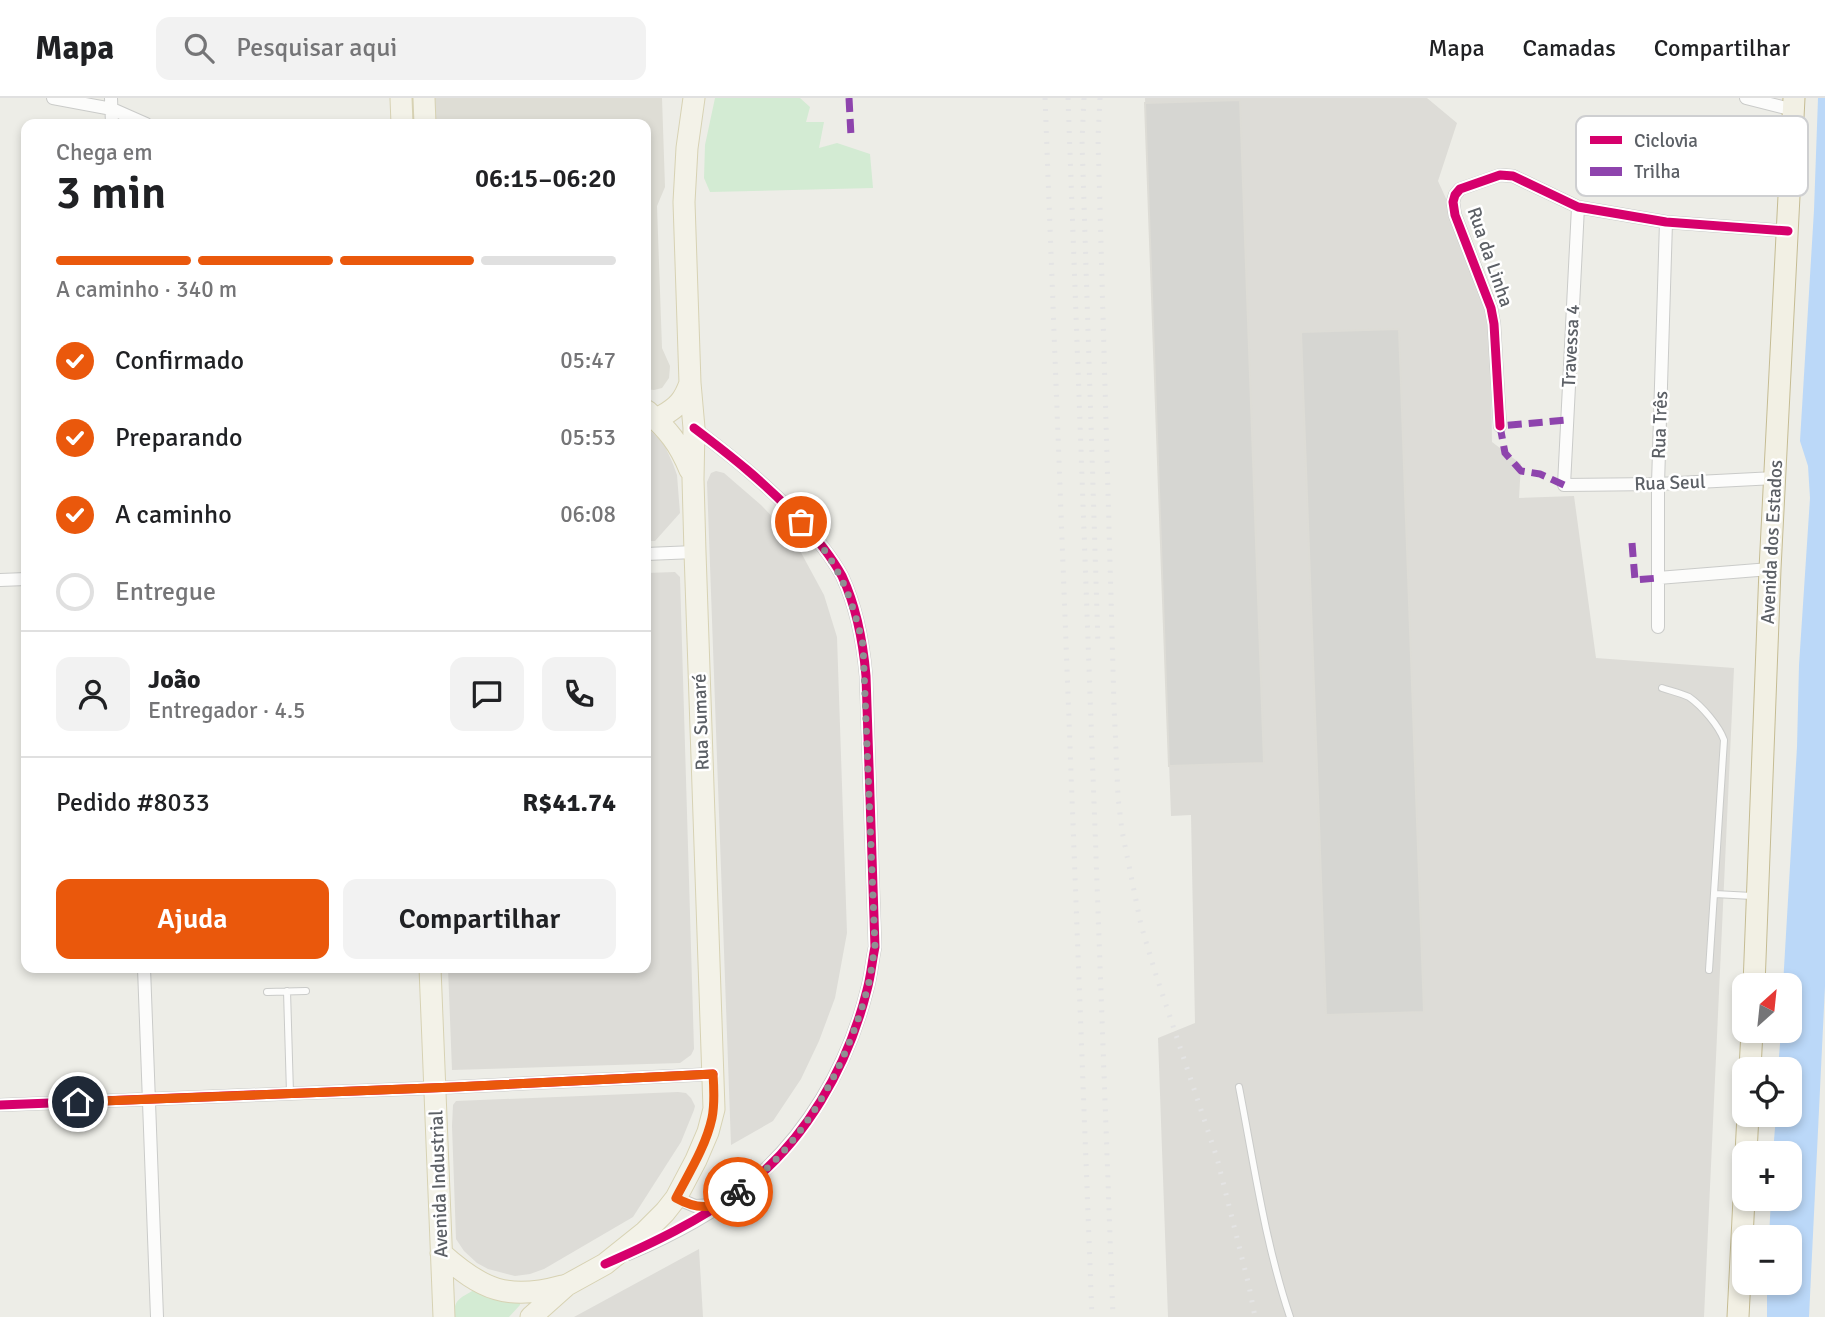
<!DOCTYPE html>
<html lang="pt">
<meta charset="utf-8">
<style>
body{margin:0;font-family:Signika,sans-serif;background:#f2f2f2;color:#202124;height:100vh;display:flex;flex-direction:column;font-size:26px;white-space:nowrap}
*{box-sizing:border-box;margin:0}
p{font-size:23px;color:#757577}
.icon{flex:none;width:38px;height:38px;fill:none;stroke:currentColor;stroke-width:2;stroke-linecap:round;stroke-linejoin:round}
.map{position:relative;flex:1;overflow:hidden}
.panel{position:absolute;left:21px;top:21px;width:630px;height:854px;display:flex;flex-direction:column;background:#fff;border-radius:14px;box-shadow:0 4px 10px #0003}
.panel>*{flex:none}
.needle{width:46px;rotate:27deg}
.fabs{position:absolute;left:1732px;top:875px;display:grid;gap:14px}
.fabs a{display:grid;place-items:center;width:70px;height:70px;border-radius:14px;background:#fff;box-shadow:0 4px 10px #0003;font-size:35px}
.pin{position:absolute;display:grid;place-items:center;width:60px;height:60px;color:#fff;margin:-30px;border:4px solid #fff;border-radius:50%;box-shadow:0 2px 7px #0007}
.courier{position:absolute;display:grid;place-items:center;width:70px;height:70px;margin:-35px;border:5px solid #ea580c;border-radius:50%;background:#fff;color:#222;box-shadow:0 2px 9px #0007}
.headline em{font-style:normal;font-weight:600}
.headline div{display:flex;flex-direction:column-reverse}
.headline{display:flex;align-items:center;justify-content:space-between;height:119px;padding:0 35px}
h1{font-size:46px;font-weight:600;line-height:52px}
.bar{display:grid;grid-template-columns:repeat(4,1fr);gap:10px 7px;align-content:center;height:84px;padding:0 35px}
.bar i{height:9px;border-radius:5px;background:#e0e0e0}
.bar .on{background:#ea580c}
.bar p{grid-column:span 4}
.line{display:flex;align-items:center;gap:18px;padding:0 35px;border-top:2px solid #e0e0e0}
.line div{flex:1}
.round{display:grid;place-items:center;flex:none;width:74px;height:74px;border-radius:14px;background:#f2f2f2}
ol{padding:0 35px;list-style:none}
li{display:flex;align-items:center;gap:21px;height:77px}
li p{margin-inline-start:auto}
li .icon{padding:7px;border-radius:50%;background:#ea580c;color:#fff;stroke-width:4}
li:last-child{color:#757577}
li i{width:38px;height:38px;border:4px solid #e0e0e0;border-radius:50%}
.cta{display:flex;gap:14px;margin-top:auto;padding:14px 35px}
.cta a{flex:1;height:80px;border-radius:14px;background:#ea580c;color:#fff;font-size:28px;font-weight:600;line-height:80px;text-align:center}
.cta a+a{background:#f2f2f2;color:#202124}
header{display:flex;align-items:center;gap:42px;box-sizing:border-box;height:98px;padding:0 35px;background:#fff;border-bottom:2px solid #e0e0e0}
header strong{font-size:33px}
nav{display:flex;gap:38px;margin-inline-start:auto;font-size:24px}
.search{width:490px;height:63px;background:#f2f2f2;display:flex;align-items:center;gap:18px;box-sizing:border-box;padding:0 24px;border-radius:14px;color:#757577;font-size:26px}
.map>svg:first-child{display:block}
.industrial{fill:#dddcd7}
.education{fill:#deddd5}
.green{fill:#d3ebd3}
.water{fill:#bbd8f8}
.building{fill:#d6d6d2;stroke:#dddcd6;stroke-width:2}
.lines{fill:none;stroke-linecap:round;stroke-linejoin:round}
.service-casing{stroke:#cacbc9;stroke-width:8}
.minor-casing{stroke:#cacbc9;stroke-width:14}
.primary-casing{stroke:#d7d2b3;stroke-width:23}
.trunk-casing{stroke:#c5bc93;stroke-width:23}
.service{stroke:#fcfcfb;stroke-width:6}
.minor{stroke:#fcfcfb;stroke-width:12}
.primary{stroke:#f3f2e8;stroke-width:21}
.trunk{stroke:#f2f0e4;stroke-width:21}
.rail{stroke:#e4e4e4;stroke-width:5;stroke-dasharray:2 9;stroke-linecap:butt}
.quiet{stroke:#8e44ad;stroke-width:7;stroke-dasharray:14 7;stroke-linecap:butt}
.cycleway-casing{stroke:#fff;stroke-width:13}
.cycleway{stroke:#d6006c;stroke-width:9}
.done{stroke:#8f9193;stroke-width:7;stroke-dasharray:0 12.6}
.route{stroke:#ea580c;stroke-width:9}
.labels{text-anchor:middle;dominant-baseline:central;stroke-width:5;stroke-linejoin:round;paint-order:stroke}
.street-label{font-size:19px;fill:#5c6066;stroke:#fff}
.key{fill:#fff;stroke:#cecfd1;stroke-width:2}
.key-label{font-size:19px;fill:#5c6066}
</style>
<header>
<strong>Mapa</strong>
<div class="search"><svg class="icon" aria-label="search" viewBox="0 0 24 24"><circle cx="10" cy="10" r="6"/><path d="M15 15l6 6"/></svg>Pesquisar aqui</div>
<nav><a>Mapa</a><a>Camadas</a><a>Compartilhar</a></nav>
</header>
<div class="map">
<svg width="1825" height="1219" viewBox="0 0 1825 1219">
<rect width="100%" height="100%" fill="#edede7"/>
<path class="industrial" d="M1145,0H1427L1457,25L1438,83L1490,197L1492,344L1521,366L1519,400L1574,398L1596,560L1734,570L1704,1219H1168L1158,940L1195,925L1191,717L1171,718Z
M646,328L664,346L673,366L677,377L680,415L655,443H646Z
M716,373L724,375L761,407L786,433L798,449L824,497L837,539L847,835L835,900L819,943L801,981L773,1023L731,1047L707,384L711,375Z
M675,474L680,479L694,951L691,957L680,965L452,972L448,870H646V475Z
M678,994L686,995L691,1000L695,1008L694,1012L681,1044L633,1119L544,1171L530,1176L515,1178L488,1171L477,1165L464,1153L456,1141L452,1028L453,1007L456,1003Z
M699,1151L703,1219H574Z"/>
<path class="education" d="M430,0H662L665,89L657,108L662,250L670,268L669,280L662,290L654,292L646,291V26H431Z"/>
<path class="green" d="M715,0H800L810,9L806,24H824L819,50L837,45L870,56L873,90L710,94L704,80L705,47Z
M474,1192L520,1203V1207L509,1219H454C454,1201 459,1201 474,1192Z"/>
<path class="water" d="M1818,0H1825V888L1809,1219H1767V1185H1790V1139H1769L1771,1101H1790V1055H1773L1776,1017H1790V971H1778L1781,933H1790V887H1783L1797,649L1799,567L1810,400L1808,368L1800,343L1814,112Z"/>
<path class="building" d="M1240,2L1264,665L1169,668L1145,5Z
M1399,231L1424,914L1326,917L1301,234Z"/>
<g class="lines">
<g class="service-casing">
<path id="service" d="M1662,590C1671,593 1681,595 1689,599C1702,608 1719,628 1724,642L1709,872
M1715,796L1752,798
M287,893L290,995
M267,894L306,893
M1239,989C1254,1066 1265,1145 1290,1219"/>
</g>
<g class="minor-casing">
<path id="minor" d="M53,0L112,11L146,26
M111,0L112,26
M1746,0L1794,12
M1578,109L1564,387L1658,386L1775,380
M1500,328L1494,226L1491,210L1455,117L1453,104L1455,97L1460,91L1500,77L1513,78L1578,109L1666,124L1788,133
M646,456L695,454
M1658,480L1770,471
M0,482L26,481
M1658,529V386L1666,124
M144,870L157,1219
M0,1007L455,989L713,976
M676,1100L695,1108L715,1107
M628,1156C668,1139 710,1118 744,1090C806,1040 848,968 867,892C871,878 872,863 875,849L866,578C863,543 857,510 842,478C830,456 813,436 796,418C764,384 731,358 694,330"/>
</g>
<g class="primary-casing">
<path id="primary" d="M401,0L402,26
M424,0L425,26
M647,313C668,332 679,345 690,372
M662,318C678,309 684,302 690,285
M430,870L444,1219
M441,1155C482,1192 508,1203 562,1188
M531,1219L567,1187L605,1166L645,1134L665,1114L676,1100L696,1062L708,1034L714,1011L695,454L693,381L694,330L690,285L684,104L687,50L694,0"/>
</g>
<g class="trunk-casing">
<path id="trunk" d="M1754,887L1770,471L1794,0
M1750,971L1752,933
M1746,1055L1748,1017
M1738,1219L1745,1081"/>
</g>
<use href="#service" class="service"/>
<use href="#minor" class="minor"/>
<use href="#primary" class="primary"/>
<use href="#trunk" class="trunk"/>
<path class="rail" d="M1045,0L1092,1219
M1068,0L1113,1219
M1084,0L1082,43L1098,546
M1100,0L1098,41L1114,606L1118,699L1122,733L1141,827L1156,877L1217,1060L1249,1188L1255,1219"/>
<path class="quiet" d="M849,0L851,38
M1564,387L1540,376L1521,373L1505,355L1500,328L1567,322
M1632,445L1635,482L1658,480"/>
<g class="cycleway-casing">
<path id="cycleway" d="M1500,328L1494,226L1491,210L1455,117L1453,104L1455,97L1460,91L1500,77L1513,78L1578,109L1666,124L1788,133
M0,1007L455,989L713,976
M605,1166C653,1145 699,1123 741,1092C805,1045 848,968 867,892C871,878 872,863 875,849L866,578C863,543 857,510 842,478C830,456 813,436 796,418C764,384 731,358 694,330"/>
</g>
<use href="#cycleway" class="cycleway"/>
</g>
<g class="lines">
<path class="done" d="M738,1094C803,1049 847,967 867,892C871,878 872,864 875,849L863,547C851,496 838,463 801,424"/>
<path class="route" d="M78,1004L455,989L713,976C714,990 715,1005 712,1020C706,1048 689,1075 676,1100C701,1114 716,1110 738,1094"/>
</g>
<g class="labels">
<g class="street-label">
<text transform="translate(1490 159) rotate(71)">Rua da Linha</text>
<text transform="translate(1571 248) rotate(-87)">Travessa 4</text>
<text transform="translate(1660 327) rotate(-88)">Rua Três</text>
<text transform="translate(1670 385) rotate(-2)">Rua Seul</text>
<text transform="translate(1772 444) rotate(-87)">Avenida dos Estados</text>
<text transform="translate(701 624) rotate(-92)">Rua Sumaré</text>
<text transform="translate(439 1086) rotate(-92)">Avenida Industrial</text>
</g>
</g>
<rect x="1576" y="18" width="232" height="80" rx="10" class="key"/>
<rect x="1590" y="38" width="32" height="8" fill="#d6006c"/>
<rect x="1590" y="69" width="32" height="9" fill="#8e44ad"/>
<g class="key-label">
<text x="1634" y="49">Ciclovia</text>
<text x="1634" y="80">Trilha</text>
</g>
</svg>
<div class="fabs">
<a><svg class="needle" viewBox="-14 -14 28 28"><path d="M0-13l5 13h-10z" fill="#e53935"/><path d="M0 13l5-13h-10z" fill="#757577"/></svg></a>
<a><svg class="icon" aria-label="locate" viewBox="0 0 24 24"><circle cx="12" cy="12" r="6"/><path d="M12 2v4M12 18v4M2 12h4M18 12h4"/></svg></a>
<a>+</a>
<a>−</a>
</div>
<div class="pin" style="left:801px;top:424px;background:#ea580c"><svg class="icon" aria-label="bag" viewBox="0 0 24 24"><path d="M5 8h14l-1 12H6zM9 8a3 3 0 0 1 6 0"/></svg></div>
<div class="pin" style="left:78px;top:1004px;background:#1f2937"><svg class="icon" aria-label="home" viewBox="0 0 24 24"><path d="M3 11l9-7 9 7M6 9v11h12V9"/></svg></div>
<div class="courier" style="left:738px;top:1094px"><svg class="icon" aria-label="bike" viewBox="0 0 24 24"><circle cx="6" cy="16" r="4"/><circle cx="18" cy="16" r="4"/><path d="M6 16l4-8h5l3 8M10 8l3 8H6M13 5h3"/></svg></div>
<section class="panel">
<div class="headline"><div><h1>3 min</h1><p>Chega em</p></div><em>06:15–06:20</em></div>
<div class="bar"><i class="on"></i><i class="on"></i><i class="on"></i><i></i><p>A caminho · 340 m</p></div>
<ol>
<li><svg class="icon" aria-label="check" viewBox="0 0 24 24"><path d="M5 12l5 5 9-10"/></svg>Confirmado<p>05:47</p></li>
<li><svg class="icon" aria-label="check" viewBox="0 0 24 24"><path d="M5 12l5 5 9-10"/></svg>Preparando<p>05:53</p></li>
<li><svg class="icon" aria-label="check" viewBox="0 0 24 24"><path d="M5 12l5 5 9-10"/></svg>A caminho<p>06:08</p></li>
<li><i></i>Entregue</li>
</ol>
<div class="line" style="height:126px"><a class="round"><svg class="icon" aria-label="person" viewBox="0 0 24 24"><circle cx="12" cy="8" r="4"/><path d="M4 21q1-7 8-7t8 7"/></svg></a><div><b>João</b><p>Entregador · 4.5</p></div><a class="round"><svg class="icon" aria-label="chat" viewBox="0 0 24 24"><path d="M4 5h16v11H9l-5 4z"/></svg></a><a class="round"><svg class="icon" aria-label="phone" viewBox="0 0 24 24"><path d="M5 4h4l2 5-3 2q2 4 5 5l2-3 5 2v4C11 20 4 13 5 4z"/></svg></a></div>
<div class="line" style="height:91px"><div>Pedido #8033</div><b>R$41.74</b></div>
<div class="cta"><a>Ajuda</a><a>Compartilhar</a></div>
</section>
</div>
